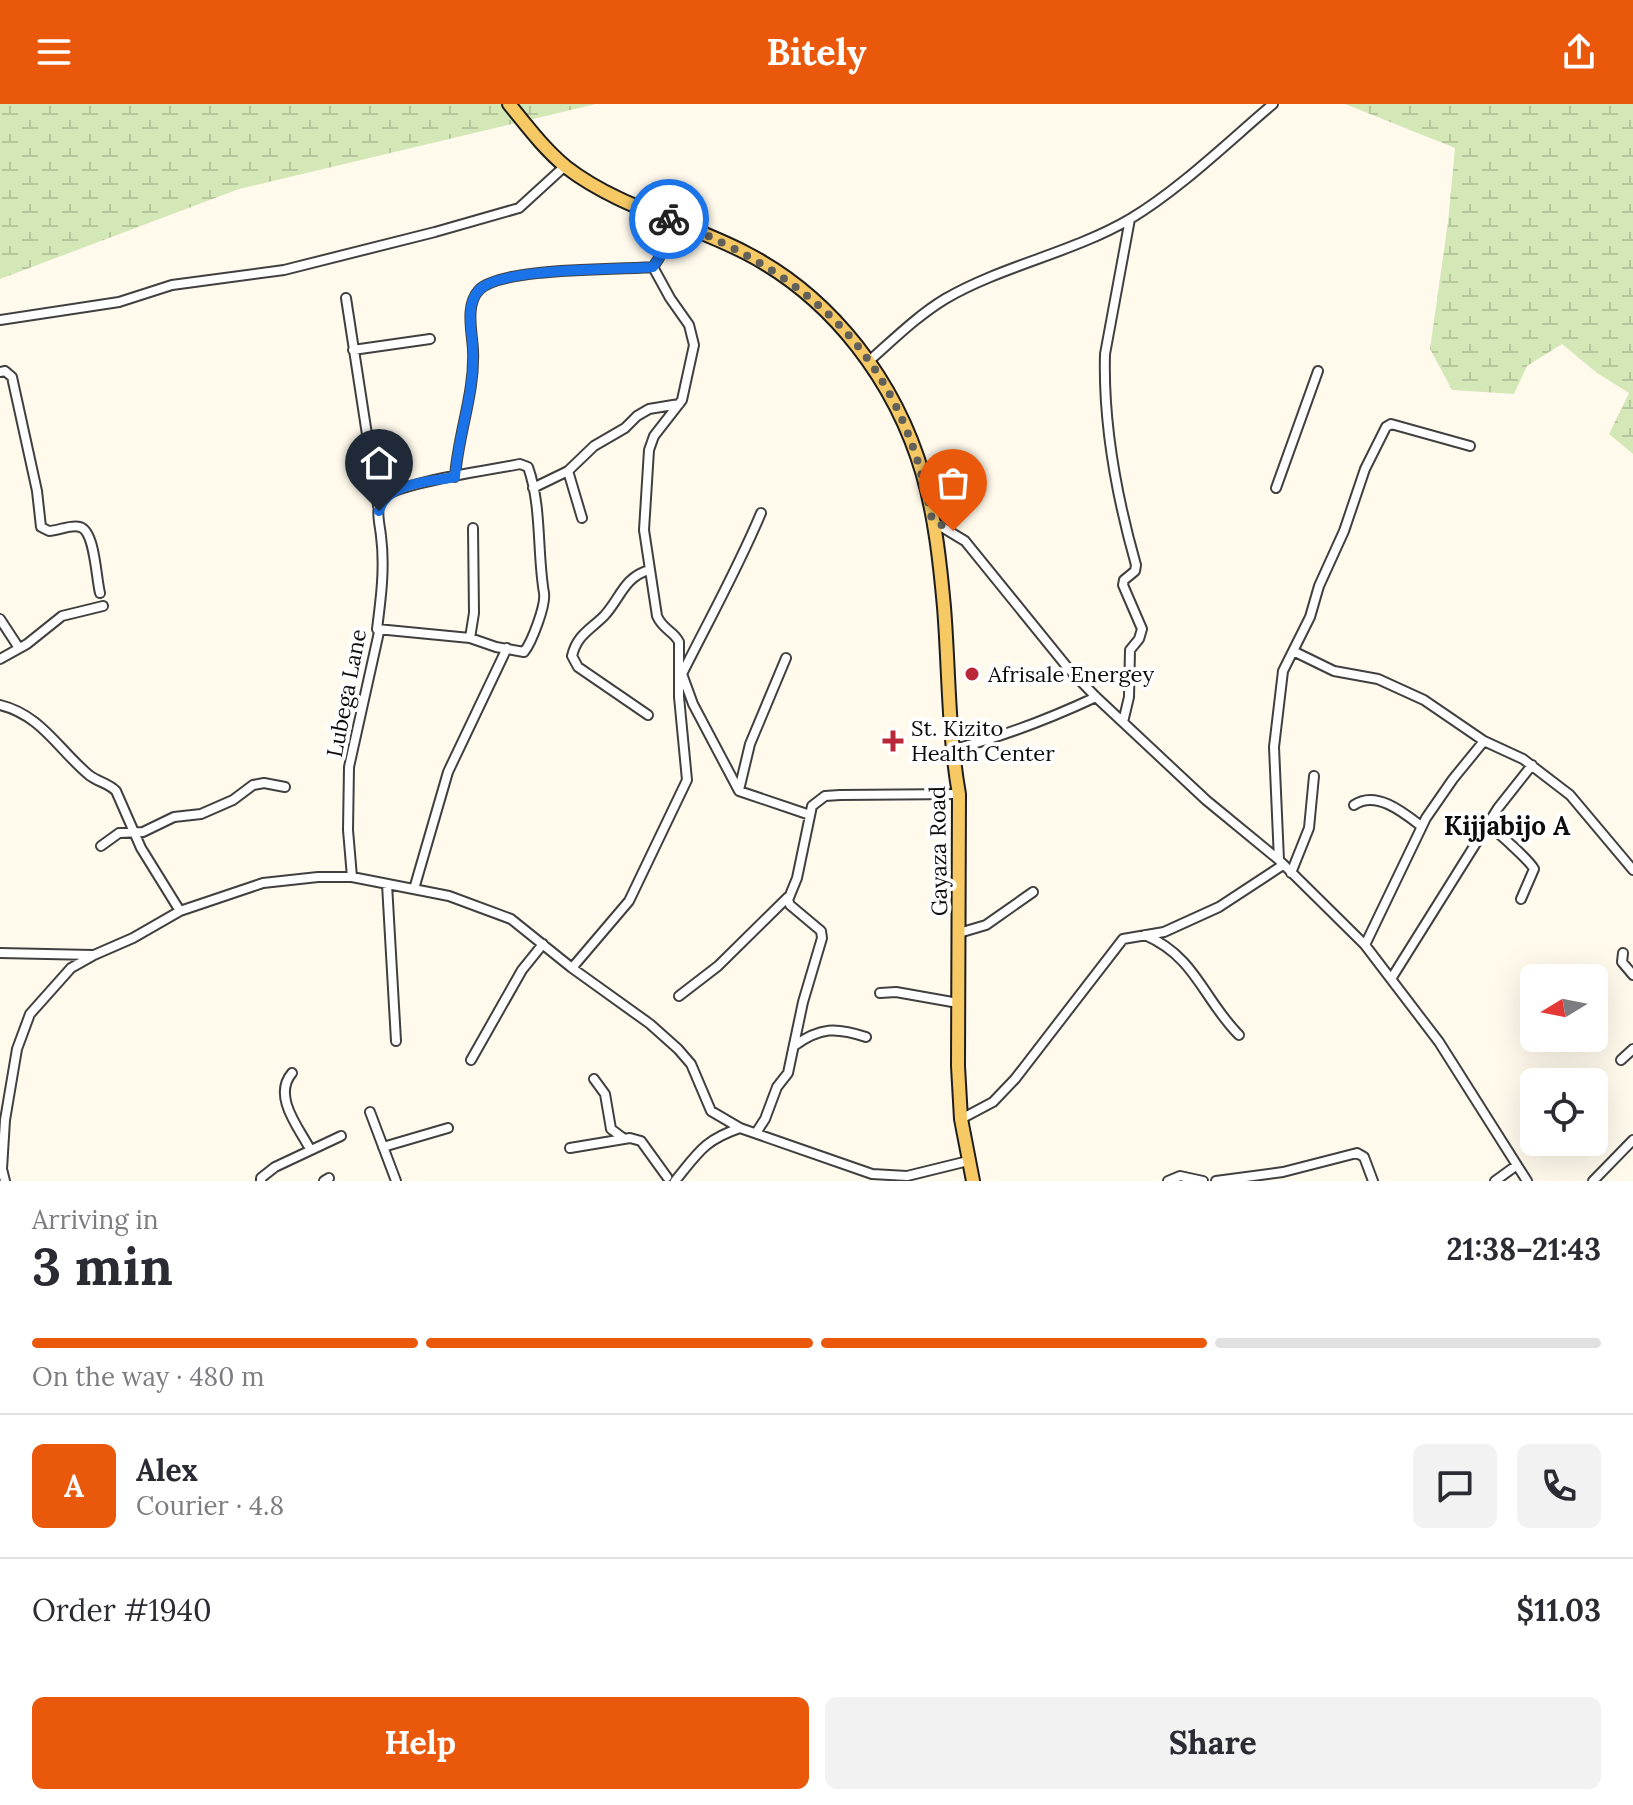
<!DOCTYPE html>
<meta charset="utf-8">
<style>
body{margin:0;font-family:Lora,serif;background:#f2f2f3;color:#2b2b33;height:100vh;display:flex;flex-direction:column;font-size:30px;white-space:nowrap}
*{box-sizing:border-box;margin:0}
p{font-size:26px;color:#7c7c81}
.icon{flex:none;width:44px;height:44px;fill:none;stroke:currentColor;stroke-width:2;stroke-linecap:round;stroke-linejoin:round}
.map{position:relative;height:1077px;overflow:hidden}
.details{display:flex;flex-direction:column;background:#fff;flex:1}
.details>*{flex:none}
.needle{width:52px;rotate:260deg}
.buttons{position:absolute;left:1520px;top:860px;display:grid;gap:16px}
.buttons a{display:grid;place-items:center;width:88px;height:88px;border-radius:12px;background:#fff;box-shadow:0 8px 32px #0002;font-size:40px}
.pin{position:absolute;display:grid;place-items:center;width:68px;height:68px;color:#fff;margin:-82px -34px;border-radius:50% 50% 50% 0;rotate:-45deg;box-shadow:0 0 8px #0007}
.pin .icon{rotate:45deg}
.courier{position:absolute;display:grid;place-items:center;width:80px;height:80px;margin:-40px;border:6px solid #1a73e8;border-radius:50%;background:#fff;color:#222;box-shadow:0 2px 10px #0007}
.overview em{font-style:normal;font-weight:800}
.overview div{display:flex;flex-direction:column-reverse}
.overview{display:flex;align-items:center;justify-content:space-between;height:136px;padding:0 32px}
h1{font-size:52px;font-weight:800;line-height:60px}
.bar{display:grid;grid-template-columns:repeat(4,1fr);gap:12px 8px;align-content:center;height:96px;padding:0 32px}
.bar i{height:10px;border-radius:6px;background:#e1e1e2}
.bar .active{background:#ea580c}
.bar p{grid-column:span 4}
.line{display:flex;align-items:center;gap:20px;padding:0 32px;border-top:2px solid #e1e1e2}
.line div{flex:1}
.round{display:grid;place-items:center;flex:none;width:84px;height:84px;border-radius:12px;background:#f2f2f3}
.action{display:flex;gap:16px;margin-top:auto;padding:16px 32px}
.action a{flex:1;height:92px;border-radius:12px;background:#ea580c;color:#fff;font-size:32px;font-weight:800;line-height:92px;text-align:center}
.action a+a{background:#f2f2f3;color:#2b2b33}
header{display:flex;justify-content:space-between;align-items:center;height:104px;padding:0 32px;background:#ea580c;color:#fff;font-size:36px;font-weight:800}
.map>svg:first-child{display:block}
.wetland{fill:url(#wetland-marsh)}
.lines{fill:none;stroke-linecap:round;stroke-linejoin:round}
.minor-casing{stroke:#404040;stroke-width:12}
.primary-casing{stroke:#1e1e1e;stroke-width:16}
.minor{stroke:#fff;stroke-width:8}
.primary{stroke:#f6c965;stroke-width:12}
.done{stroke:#62605b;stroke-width:8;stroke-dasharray:0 14.4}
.route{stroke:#1a73e8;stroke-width:10}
.poi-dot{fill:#ba2738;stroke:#fff;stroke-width:3}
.labels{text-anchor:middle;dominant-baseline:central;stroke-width:8;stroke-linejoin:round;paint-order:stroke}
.poi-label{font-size:22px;fill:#0d0d0d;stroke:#fff;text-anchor:start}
.street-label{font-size:22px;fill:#0d0d0d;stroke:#fff}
.quarter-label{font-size:26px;font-weight:bold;fill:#0d0d0d;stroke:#fff}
</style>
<header><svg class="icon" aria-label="menu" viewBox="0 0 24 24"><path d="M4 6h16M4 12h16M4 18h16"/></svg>Bitely<svg class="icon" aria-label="share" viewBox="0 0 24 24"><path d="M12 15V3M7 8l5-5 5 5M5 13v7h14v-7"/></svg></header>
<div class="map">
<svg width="1633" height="1077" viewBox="0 0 1633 1077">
<defs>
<pattern id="wetland-marsh" width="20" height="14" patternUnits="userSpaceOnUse" patternTransform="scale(2)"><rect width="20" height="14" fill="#d4e8b7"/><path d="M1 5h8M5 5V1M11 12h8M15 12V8" fill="none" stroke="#b5c69c"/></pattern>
</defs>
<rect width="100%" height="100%" fill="#fffaec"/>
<path class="wetland" d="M0,0H596L239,85L0,175Z
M1345,0H1633V350L1609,330L1629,289L1597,269L1562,240L1527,262L1514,290L1452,286L1430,245L1448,118L1455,44Z"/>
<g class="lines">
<g class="minor-casing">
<path id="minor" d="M346,194L378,402
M0,216L119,198L172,181L284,166L435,128L519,104L565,62
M353,246L430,235
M869,257C893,236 917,212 945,195C1001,162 1072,149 1130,115C1180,85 1228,38 1273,0
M0,268L5,267L12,273L37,387L41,423L49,427C58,427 71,420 80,423C95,427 96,474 100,489
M568,367L582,414
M455,373C458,330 475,289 473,246C472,227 465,201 479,186C501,163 618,166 653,163
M533,384L568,367L594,342L625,324L637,312L649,305L679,300
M1276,384L1318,267
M932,417L965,437L1068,564L1096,593L1206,696L1279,756L1365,841L1439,938L1527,1077
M0,515L19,544
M470,534L474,509L473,424
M1293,547L1334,567L1378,575L1424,596L1484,637L1523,655L1570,691L1633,766
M0,555L27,540L62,512L103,502
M681,567L693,600L739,687L810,711
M682,570C709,516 738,464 761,409
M0,601C41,611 58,645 89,671C98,678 108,679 116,687L141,744L180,807
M648,611L578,563L572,552C577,531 590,526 604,512C620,495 624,473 649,466
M1123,618L1129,593L1130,546L1139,535L1142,525L1123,481L1124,476L1135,467L1136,461C1117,394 1103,321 1105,250L1130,115
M951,646C1002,633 1049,615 1096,593
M739,686L750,640L786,554
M1354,701C1376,686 1403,708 1421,722
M1488,722C1496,726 1530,757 1534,765L1521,795
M101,742L119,729L143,728L174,713L201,710L233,696L253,681L264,679L285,683
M1279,756L1274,643L1283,567L1310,513L1319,482L1344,427L1365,365L1386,323L1391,320L1470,342
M1291,769L1309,724L1314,672
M352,773L348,726L349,663L379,528L377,525C381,494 385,463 381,432C380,421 375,405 382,395C393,379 497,365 520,360L528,363C542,402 537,449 544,489C546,501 532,538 524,548L496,543L470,534L377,525
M387,780L396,937
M414,785L448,668L507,544
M959,829L986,821L1033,788
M1145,831C1196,853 1203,895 1239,931
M1365,841L1426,714L1453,675L1484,637
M0,849L93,851
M1623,849L1622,858L1633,871
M572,864L629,797L687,676L679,593V538C674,527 663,526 657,512L644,426L649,346L654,332L682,296L694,241L689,221L670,194L653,163L659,154L658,110
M1391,875L1498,704L1532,661
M880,889L896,888L958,899
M679,892L718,862L788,793
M794,942C820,923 836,923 866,933
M471,956L522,866L543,840
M1621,956L1633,945
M292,969C272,992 299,1024 310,1045
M594,975L605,990L611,1025L623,1034
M370,1008L396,1077
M961,1015L993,998L1015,975L1123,835L1164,828L1219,803L1283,761
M756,1029L765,1015L777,983L788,969L803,898L822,834L821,827L790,801L788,796L797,774L812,702L825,692L840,691L959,690
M383,1043L448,1024
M570,1044L630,1034L641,1037L667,1073
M5,1077L2,1065L5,1016L17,945L30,910L71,864L94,851L133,834L180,807L263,779L318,773H352L449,792L511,815L572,864L650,920L678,945L691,960L711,1007L740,1024L872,1070L907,1072L968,1057
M261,1077V1074L275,1063L341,1032
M324,1077L329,1074
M675,1077C698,1049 704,1036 740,1024
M1168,1077L1180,1072L1203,1077
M1216,1077L1283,1068L1357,1049L1364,1053L1373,1077
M1495,1077L1517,1061
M1593,1077L1633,1036"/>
</g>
<g class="primary-casing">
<path id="primary" d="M509,0C527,22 544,45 566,63C619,104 687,118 746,149C833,194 896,278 923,371C935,413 940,459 944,503C949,565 948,628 959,690L958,962L961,1015L973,1077"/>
</g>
<use href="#minor" class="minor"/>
<use href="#primary" class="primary"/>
</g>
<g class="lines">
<path class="done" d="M669,115C818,175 902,254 932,416L953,427"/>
<path class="route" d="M379,407C387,378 429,378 455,373C458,330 475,289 473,246C472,227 465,201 479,186C501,163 618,166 653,163L659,154L658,110L669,115"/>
</g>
<g class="poi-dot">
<circle cx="972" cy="570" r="8"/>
<path d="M889 625h8v8h8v8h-8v8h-8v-8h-8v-8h8z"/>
</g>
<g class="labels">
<g class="poi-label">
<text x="988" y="570">Afrisale Energey</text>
<text x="911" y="624">St. Kizito<tspan x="911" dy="25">Health Center</tspan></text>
</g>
<g class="street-label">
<text transform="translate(346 589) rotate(-79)">Lubega Lane</text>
<text transform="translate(938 747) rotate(-91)">Gayaza Road</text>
</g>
<g class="quarter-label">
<text x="1507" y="721">Kijjabijo A</text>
</g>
</g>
</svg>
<div class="buttons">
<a><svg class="needle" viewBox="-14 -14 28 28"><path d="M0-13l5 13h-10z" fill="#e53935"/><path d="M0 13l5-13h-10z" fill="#7c7c81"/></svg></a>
<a><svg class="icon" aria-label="locate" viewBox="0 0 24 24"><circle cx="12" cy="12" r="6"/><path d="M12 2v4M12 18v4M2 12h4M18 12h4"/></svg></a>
</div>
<div class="pin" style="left:953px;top:427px;background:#ea580c"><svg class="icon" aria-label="bag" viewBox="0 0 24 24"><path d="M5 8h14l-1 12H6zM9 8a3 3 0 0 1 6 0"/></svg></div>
<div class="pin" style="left:379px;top:407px;background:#1f2937"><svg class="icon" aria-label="home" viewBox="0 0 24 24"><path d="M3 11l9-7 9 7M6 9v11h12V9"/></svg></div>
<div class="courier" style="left:669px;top:115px"><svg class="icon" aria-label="bike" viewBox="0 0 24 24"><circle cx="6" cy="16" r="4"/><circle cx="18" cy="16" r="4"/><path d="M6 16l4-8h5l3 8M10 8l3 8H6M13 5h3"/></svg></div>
</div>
<section class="details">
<div class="overview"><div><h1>3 min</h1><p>Arriving in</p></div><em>21:38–21:43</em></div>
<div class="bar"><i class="active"></i><i class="active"></i><i class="active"></i><i></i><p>On the way · 480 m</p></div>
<div class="line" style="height:144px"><b class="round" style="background:#ea580c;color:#fff">A</b><div><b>Alex</b><p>Courier · 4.8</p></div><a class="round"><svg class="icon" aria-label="chat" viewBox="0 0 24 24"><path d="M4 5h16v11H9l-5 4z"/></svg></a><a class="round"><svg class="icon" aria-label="phone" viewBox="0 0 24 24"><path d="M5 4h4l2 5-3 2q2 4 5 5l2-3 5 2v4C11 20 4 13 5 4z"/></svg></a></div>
<div class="line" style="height:104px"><div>Order #1940</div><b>$11.03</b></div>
<div class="action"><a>Help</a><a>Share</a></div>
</section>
